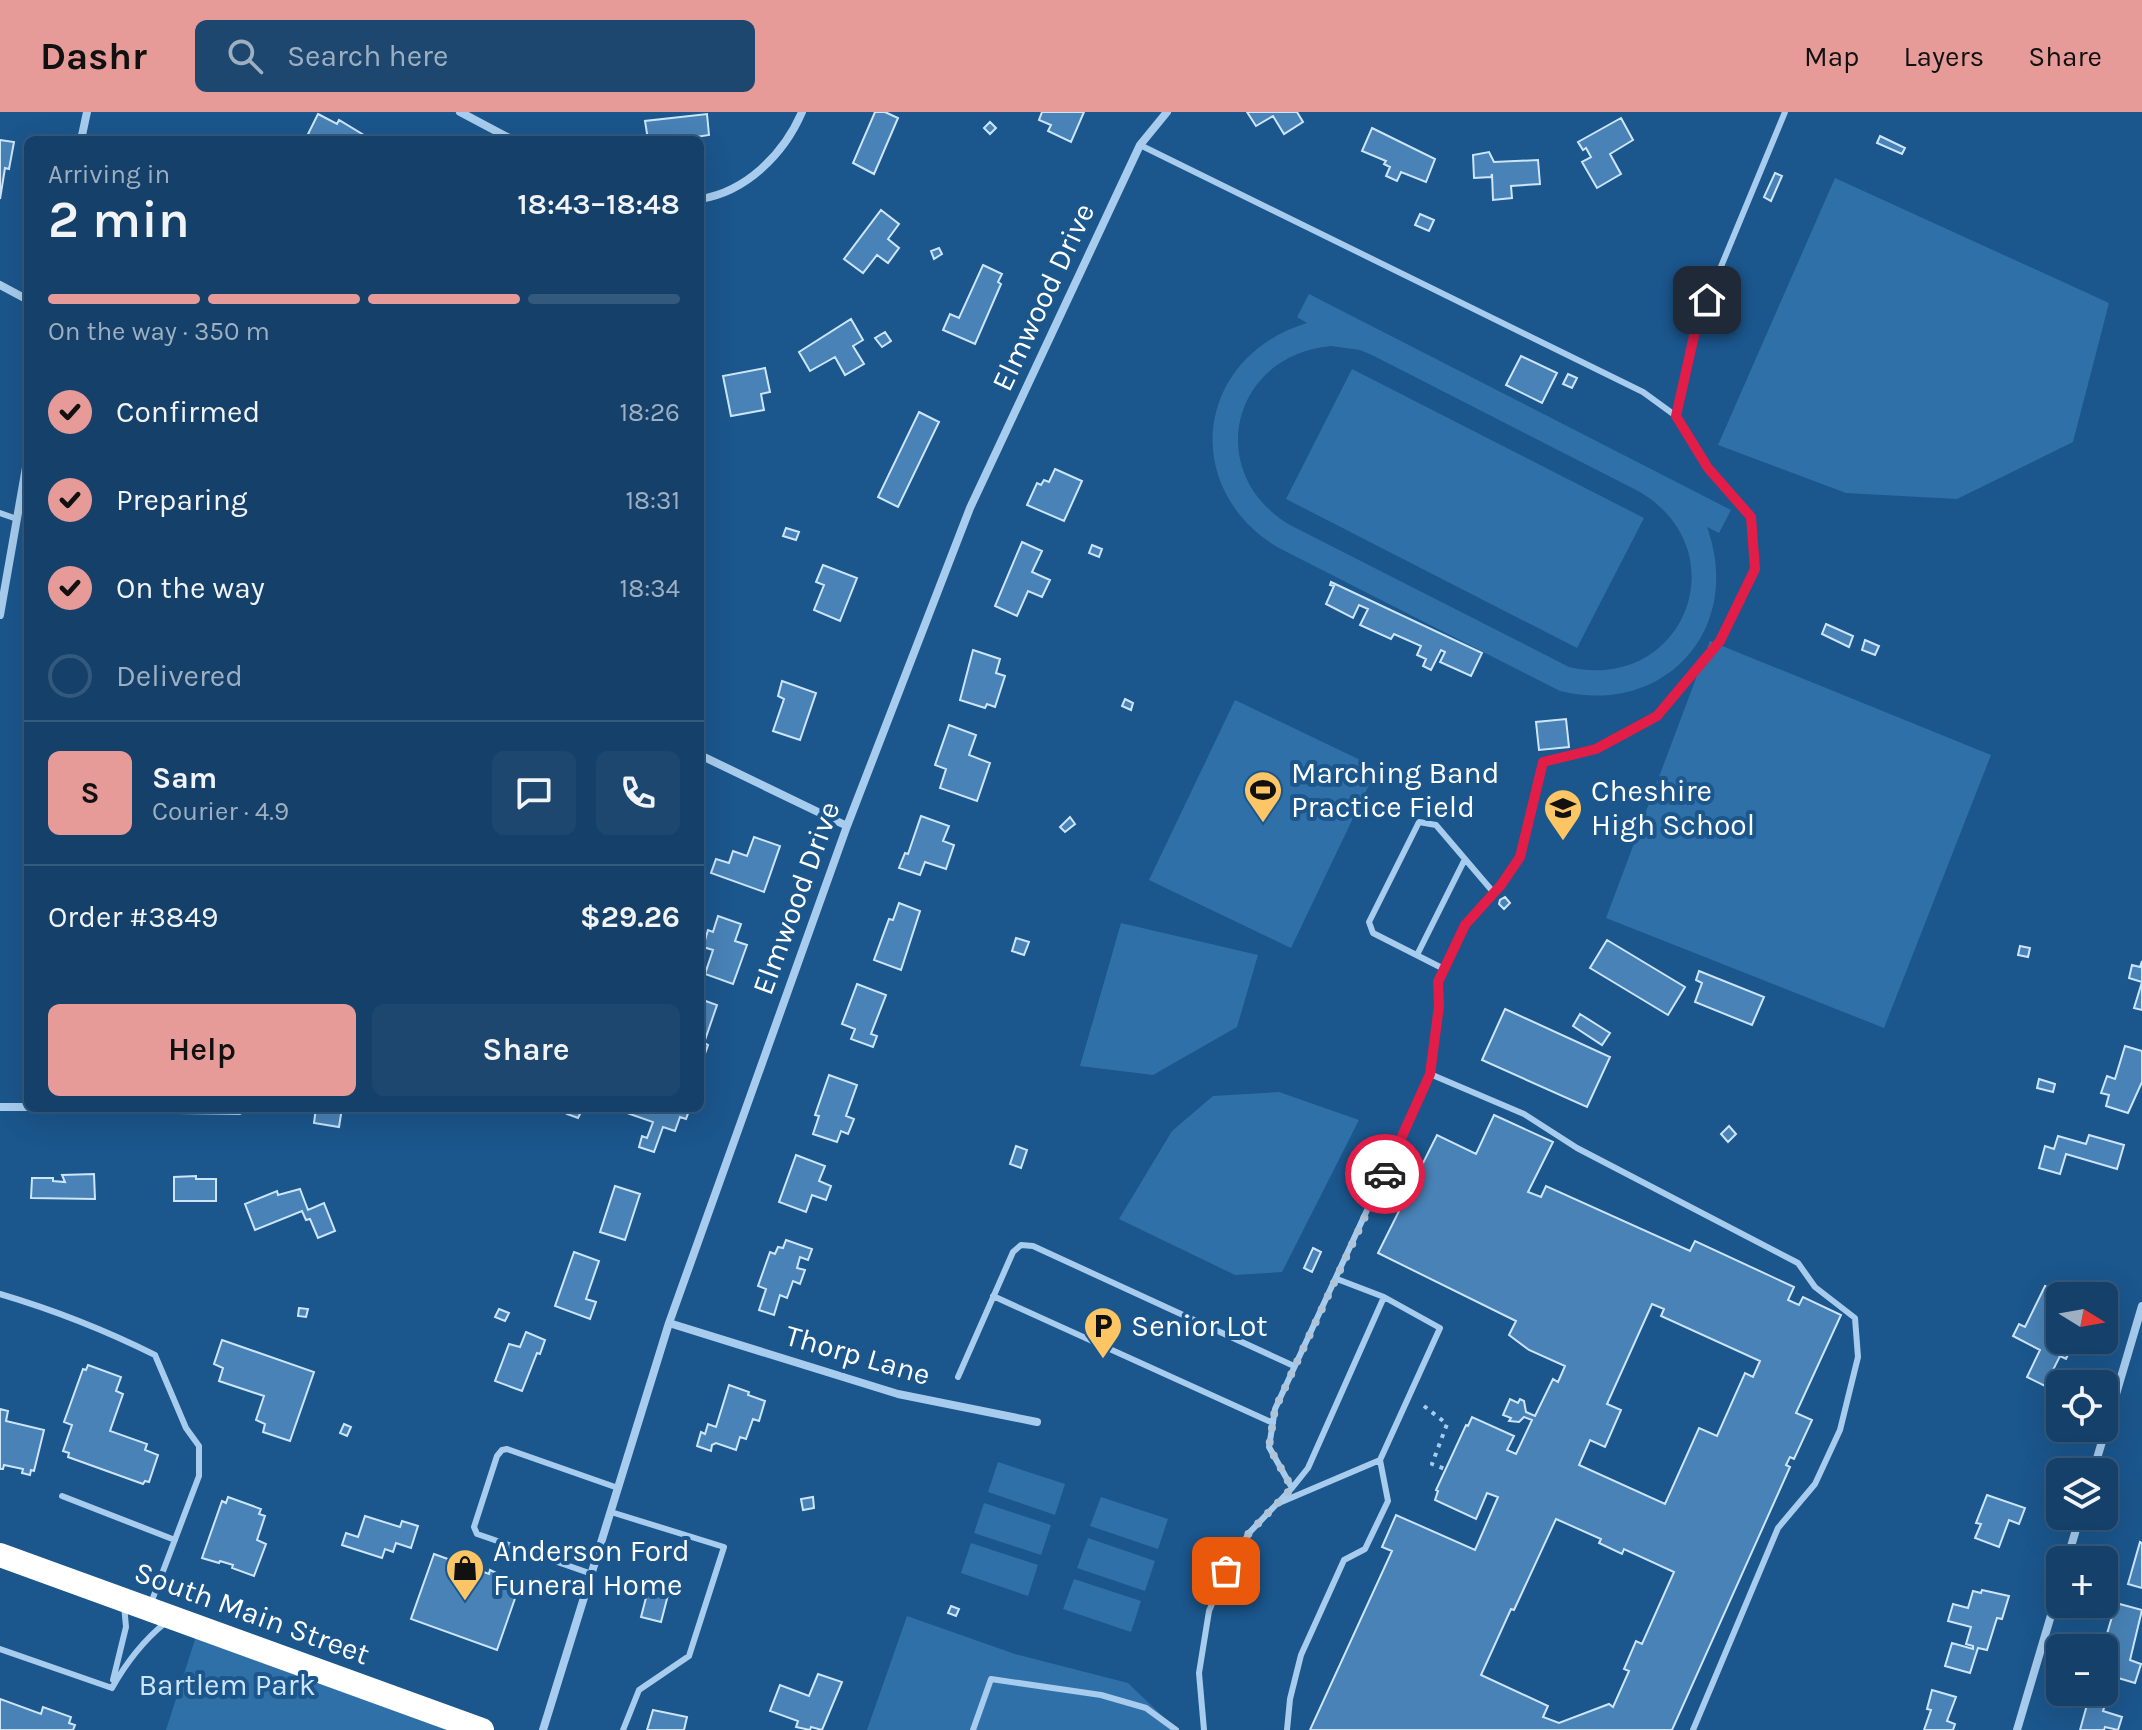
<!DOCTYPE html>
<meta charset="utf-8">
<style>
body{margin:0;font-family:Karla,sans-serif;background:#1d476f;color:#f1f3f6;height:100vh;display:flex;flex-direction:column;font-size:30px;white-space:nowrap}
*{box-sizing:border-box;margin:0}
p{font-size:26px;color:#9dafc0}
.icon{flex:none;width:44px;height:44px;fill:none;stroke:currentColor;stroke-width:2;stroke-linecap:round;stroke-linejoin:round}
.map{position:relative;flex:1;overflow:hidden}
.details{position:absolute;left:24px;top:24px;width:680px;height:976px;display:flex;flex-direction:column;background:#144069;border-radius:12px;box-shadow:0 8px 32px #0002,0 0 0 2px #33597d}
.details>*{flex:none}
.needle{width:52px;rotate:101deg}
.buttons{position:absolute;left:2046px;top:1170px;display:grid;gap:16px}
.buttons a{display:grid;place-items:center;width:72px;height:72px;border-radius:12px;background:#144069;box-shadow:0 8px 32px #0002,0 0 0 2px #33597d;font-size:40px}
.pin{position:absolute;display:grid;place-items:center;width:68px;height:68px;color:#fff;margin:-34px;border-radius:16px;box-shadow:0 4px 12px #0006}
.courier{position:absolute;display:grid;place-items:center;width:80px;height:80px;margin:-40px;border:6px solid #e11d48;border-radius:50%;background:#fff;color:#222;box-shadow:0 2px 10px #0007}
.overview em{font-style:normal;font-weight:600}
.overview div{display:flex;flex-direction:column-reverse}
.overview{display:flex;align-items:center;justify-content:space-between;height:136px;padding:0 24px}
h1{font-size:52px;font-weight:600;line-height:60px}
.bar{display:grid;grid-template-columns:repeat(4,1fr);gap:12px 8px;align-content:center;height:96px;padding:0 24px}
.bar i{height:10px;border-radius:6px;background:#33597d}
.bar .selected{background:#e69b98}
.bar p{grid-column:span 4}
.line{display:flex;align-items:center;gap:20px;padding:0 24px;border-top:2px solid #33597d}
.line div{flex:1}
.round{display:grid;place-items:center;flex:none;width:84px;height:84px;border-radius:12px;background:#1d476f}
ol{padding:0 24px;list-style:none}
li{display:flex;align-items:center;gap:24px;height:88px}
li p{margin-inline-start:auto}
li .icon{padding:8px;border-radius:50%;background:#e69b98;color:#111;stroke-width:4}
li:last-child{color:#9dafc0}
li i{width:44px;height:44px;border:4px solid #33597d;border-radius:50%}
.button{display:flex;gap:16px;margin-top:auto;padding:16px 24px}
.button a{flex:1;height:92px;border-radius:12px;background:#e69b98;color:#111;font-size:32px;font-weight:600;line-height:92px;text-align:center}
.button a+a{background:#1d476f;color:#f1f3f6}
header{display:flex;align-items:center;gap:48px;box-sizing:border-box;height:112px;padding:0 40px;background:#e69b98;color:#111}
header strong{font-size:38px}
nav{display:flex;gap:44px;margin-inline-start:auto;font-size:28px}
.search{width:560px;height:72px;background:#1d476f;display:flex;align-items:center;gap:20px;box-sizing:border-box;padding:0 28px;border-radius:12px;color:#9dafc0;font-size:30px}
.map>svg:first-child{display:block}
.green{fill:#2f70a9;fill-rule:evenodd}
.building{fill:#4882b6;stroke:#cde5f9;stroke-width:2;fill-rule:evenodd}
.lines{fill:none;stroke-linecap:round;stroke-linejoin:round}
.path{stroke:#a7cced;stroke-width:4;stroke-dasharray:4 6;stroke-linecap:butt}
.lane{stroke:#a7cced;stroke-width:6}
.street{stroke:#a7cced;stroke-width:8}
.highway{stroke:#fff;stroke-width:24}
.done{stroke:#afc4d7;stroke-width:8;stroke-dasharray:0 14.4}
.route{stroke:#e11d48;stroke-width:10}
.labels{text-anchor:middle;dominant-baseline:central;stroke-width:8;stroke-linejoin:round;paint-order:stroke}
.street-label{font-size:30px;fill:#fff;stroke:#1b568c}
.poi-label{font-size:30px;fill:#fff;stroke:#1b568c;text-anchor:start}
.park-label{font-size:30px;fill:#cde5f9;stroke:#1b568c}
</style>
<header>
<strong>Dashr</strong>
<div class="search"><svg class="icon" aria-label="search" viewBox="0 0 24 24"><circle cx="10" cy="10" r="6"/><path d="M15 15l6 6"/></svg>Search here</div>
<nav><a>Map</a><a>Layers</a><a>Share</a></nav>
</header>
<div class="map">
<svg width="2142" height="1618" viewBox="0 0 2142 1618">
<rect width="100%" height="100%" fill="#1b568c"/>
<path class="green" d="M1835,66L2109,191L2073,330L1957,387L1846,381L1718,333Z
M1309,182L1731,398L1719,421L1707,415C1744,517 1665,605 1560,579L1277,435C1178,374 1197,244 1307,211L1297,205ZM1331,234L1360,238L1374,244L1640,380C1740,440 1683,581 1569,555L1290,413C1203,361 1231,243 1331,234Z
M1352,257L1644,406L1577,536L1286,387Z
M1710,529L1991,643L1884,916L1606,806Z
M1235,588L1377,656L1291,836L1149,768Z
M1121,811L1258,843L1237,915L1153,963L1080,954Z
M1279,980L1359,1008L1282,1160L1235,1163L1119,1107L1172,1019L1213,984Z
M998,1350L1065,1372L1055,1403L988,1380Z
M1101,1385L1168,1407L1158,1437L1090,1414Z
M984,1391L1051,1413L1041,1443L974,1421Z
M1088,1426L1155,1449L1145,1479L1077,1456Z
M971,1431L1038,1453L1028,1484L961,1461Z
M1074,1467L1141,1489L1131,1520L1063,1497Z
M907,1504L1015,1542L1128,1571L1177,1618H867Z
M199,1515L482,1618H166Z"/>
<path class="building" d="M875,0H885L898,6L874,62L853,51Z
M1042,0H1084L1071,30L1048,19L1051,13L1039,8Z
M1247,0H1297L1303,10L1284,22L1273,4L1256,14Z
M318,2L337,12L339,8L372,28H320L308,22Z
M707,2L709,23L689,26V28H648L645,9Z
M1621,6L1633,28L1610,42L1621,62L1597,76L1582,50L1591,45L1586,36L1583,38L1578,30Z
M990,10L996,16L990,22L984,16Z
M1372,16L1435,47L1426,70L1401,60L1397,69L1386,64L1390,55L1384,52L1386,49L1362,39Z
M1880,24L1905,36L1902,42L1877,31Z
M0,28L14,30L9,57L5,56L0,87Z
M1489,40L1494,50L1538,48L1540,72L1511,74L1512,86L1493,88L1492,62L1491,65L1474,66L1473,43Z
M1775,61L1782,64L1771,89L1764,85Z
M881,98L899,112L888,127L899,136L888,151L877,143L863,161L844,147Z
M1420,102L1434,108L1429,119L1415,113Z
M939,136L942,142L934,147L931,139Z
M983,153L1002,162L998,170L1001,172L975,232L943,218L950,202L959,206Z
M851,207L863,228L853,234L864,252L845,263L835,245L810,259L799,240Z
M885,220L891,229L882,235L875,226Z
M1521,244L1557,261L1542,291L1506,273Z
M765,256L770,280L761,282L764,298L731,304L723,264Z
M1568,262L1577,266L1572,276L1563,272Z
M919,300L939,310L898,395L878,385Z
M1055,357L1082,369L1064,409L1027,393L1037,371L1041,373L1044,368L1049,370Z
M786,416L799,420L796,428L783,424Z
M1022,430L1042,439L1032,460L1050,468L1042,485L1028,479L1017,504L995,494Z
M1092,433L1102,437L1099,445L1089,441Z
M823,453L857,466L840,509L814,498L824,473L816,470Z
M1331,470L1482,541L1471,564L1440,550L1445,540L1441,538L1431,558L1423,554L1426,547L1417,543L1421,534L1394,522L1391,527L1360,513L1368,497L1359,493L1353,506L1326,492L1334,474L1330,473Z
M1826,512L1853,524L1849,535L1822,522Z
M1865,528L1879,534L1875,543L1862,538Z
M973,538L1000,547L996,561L1005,564L995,595L987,592L985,596L960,588Z
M782,569L816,581L800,628L773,619L784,587L778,584Z
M1125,587L1133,591L1131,598L1122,594Z
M1566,607L1569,635L1539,638L1536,610Z
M949,613L976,623L969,643L990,651L977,689L940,676L946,657L935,653Z
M921,704L949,714L943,729L954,733L946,757L925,750L920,763L899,756L905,741L908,742Z
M1070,705L1075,712L1065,720L1060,715Z
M754,725L780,734L764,780L711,761L716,747L729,751L733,739L747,744Z
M1505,785L1510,791L1504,797L1499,792L1500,788Z
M899,791L920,799L901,858L874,848L889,807L893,808Z
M26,799H28V836H26Z
M718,804L741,812L735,829L747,833L733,872L705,862L713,838L703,835L708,818L713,820Z
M1016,826L1029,830L1024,843L1012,839Z
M1607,828L1685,875L1668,903L1590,856Z
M2020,834L2030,836L2028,845L2018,843Z
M2142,849V898L2134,896L2142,870L2129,866L2132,853L2140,855Z
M1699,859L1764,885L1752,913L1695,890L1702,871L1696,868Z
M857,872L886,883L871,922L877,924L873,935L851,927L855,917L842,912Z
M700,887L717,893L704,931L708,933L700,956Z
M1505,897L1610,945L1587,995L1482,948Z
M1580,902L1610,921L1602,933L1573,914Z
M2125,934L2142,939V970L2128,1001L2106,994L2109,983L2101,981L2107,964L2115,967Z
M829,963L857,973L846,1004L854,1007L848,1022L841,1019L837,1030L813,1022L819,1004L815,1003Z
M2039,967L2055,972L2053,980L2037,976Z
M316,996H342L339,1015L314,1011Z
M570,996H583L578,1006L567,1002Z
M626,996H690L686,1007L680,1005L675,1019L663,1015L654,1040L639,1035L642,1024L647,1026L653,1010L624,1000Z
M1494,1003L1553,1030L1528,1080L1541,1085L1546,1074L1690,1139L1695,1129L1794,1175L1788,1188L1799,1193L1803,1185L1841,1203L1796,1301L1812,1308L1794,1347L1790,1345L1786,1353L1790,1355L1672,1618H1310L1392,1439L1382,1435L1396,1403L1475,1438L1498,1385L1487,1381L1476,1407L1435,1388L1438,1379L1436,1378L1466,1313L1468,1314L1472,1305L1514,1324L1507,1338L1516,1342L1532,1308L1524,1305L1519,1310L1509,1309L1511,1306L1503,1303L1510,1287L1518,1291L1520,1287L1524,1289L1526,1300L1535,1304L1553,1267L1558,1270L1565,1254L1529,1238L1509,1223L1516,1209L1378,1141L1437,1023L1476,1042ZM1652,1192L1664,1197L1661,1204L1760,1249L1753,1265L1745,1261L1717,1324L1699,1316L1665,1392L1579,1353L1590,1328L1605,1335L1621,1298L1607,1292ZM1556,1407L1601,1427L1599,1431L1622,1442L1624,1437L1674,1460L1642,1532L1636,1529L1624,1557L1629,1559L1613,1595L1609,1592L1559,1611L1543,1605L1548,1594L1481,1563L1511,1497L1514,1498Z
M1729,1014L1736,1022L1728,1030L1721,1022Z
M2089,1023L2124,1033L2117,1057L2066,1042L2060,1062L2039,1056L2045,1034L2054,1037L2058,1024L2086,1032Z
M1016,1034L1027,1038L1021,1056L1010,1052Z
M796,1043L825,1054L819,1069L831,1074L826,1088L812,1083L806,1100L779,1090Z
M94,1062L95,1087L31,1086L32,1066H53V1069L65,1070L62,1063Z
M196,1064V1067H216V1089H174V1065Z
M615,1074L640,1082L625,1128L600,1120Z
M300,1077L308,1098L324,1091L335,1119L318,1126L310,1107L306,1108L302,1099L255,1118L245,1092L277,1079L278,1083Z
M786,1128L812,1137L808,1148L800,1145L797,1156L805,1158L800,1172L793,1169L787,1186L780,1183L774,1203L759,1198L766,1177L758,1174L770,1140L775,1142L778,1135L783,1136Z
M1313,1136L1321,1140L1312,1160L1304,1156Z
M574,1140L599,1149L586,1187L596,1190L590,1207L555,1194Z
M2045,1174L2066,1184H2060V1207L2055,1217L2060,1219V1228H2075L2066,1247L2060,1244L2045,1274L2027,1265L2040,1238L2013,1224L2019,1212L2025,1215Z
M299,1196L308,1197L306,1205L298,1204Z
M499,1197L509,1201L505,1209L495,1205Z
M526,1220L545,1228L540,1242L537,1241L522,1279L495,1269L509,1232L520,1235Z
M222,1228L314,1260L290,1329L263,1320L265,1312L256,1308L264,1284L219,1269L223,1256L214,1252Z
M88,1253L121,1265L116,1279L123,1282L110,1319L147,1332L145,1338L158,1343L149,1370L145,1369L143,1372L68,1345L69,1341L63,1339L72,1313L64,1310L83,1257L86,1258Z
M729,1273L749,1280L748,1283L765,1289L759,1309L753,1307L746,1327L740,1325L736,1338L716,1331L712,1333L711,1339L697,1334L701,1320L705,1322L708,1312L716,1315Z
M0,1297L8,1299L6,1309L44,1318L34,1359L31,1358L30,1363L22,1361L23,1357L4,1353L3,1357H0Z
M344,1312L351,1315L347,1324L340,1321Z
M1987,1383L2025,1396L2019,1412L2009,1408L1999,1435L1975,1426L1981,1412L1976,1411Z
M228,1385L261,1397L259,1402L265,1404L257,1428L266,1432L254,1464L232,1456L233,1453L220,1449L219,1451L202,1446L222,1389L226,1391Z
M813,1385L814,1396L803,1398L801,1387Z
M365,1404L400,1415L402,1409L418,1414L411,1436L396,1431L393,1440L385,1437L382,1446L342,1433L346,1421L358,1425Z
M2140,1430L2142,1431V1476L2128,1472Z
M434,1442L489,1462L490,1458L520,1472L497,1538L411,1507Z
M648,1478L668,1483L661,1510L641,1505Z
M1982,1478L2009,1484L2002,1507L1997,1506L1987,1538L1978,1536L1970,1561L1945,1554L1952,1531L1973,1537V1534L1966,1532L1971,1515L1948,1509L1953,1492L1968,1496L1973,1479L1981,1481Z
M2116,1491L2142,1498L2130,1548L2141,1552L2135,1571L2108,1563L2116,1536L2104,1532Z
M951,1494L959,1497L956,1504L948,1501Z
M818,1562L842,1570L822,1618L811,1615L810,1618L796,1615L798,1609L770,1599L780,1573L809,1584Z
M1932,1578L1956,1585L1947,1609L1955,1612L1953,1618H1924L1931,1598L1927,1597Z
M2090,1582L2107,1587L2103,1599L2122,1605L2118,1618L2105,1615L2104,1618H2080Z
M0,1587L41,1602L43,1595L71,1605L69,1611L75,1613L73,1618H0Z
M653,1598L687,1605L684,1618H647Z"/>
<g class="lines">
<path class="path" d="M1410,1049L1420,1054
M1424,1294L1447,1312L1432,1352L1445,1357"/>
<path class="lane" d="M1140,33L1643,280L1676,304L1708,356L1751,405L1755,457L1720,529L1657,604L1596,637L1543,650L1520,745L1501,773L1465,813L1438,870L1439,894L1430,962L1275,1297L1269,1335L1292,1376L1249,1421L1226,1459L1209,1499L1199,1561L1204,1618
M1676,304L1696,215L1785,0
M0,401L17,407
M1417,843L1465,747
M1444,857L1373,821L1369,810L1419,710L1436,713L1494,781
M1430,962L1524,1002L1577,1036L1798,1151L1815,1175L1855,1206L1858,1245L1840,1318L1815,1372L1778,1416L1693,1618
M0,1182C54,1198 105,1218 155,1243L186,1316L199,1334V1364L151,1491
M993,1184L1273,1311
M958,1265L1013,1140L1021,1133L1033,1134L1294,1254
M1292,1376L1308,1356L1384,1185
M62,1384L175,1428
M1279,1391L1380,1348L1440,1216L1384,1185L1337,1167
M611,1400L724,1435L689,1544L639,1578L623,1618
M592,1462L483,1424L477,1422L474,1415L497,1344L502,1338L507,1337L618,1376
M0,1537L112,1576
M113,1568L126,1515L124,1493
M112,1576C126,1551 143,1529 165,1511
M973,1618L991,1567L1101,1583L1146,1596L1176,1618
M1287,1618L1290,1587L1301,1543L1344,1448L1365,1437L1388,1389L1380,1348"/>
<path class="street" d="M460,0L513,28
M81,28L87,0
M700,87C746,80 784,42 802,0
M0,173L28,188
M0,503L28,344
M700,643L847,714
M0,995H28
M57,996L239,999
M669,1211L898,1282L1037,1310
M2093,1360L2142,1194
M2067,1448L2080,1404
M543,1618L669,1211L847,714L970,396L1140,33L1167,0
M2017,1618L2060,1473"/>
<path class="highway" d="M0,1443L482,1618"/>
</g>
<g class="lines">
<path class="done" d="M1226,1459L1249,1421L1292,1376L1269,1335L1275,1297L1385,1062"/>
<path class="route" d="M1385,1062L1430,962L1439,894L1438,870L1465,813L1501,773L1520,745L1543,650L1596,637L1657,604L1720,529L1755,457L1751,405L1708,356L1676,304L1696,215L1707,188"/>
</g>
<defs>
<g id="stadium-pin" transform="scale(2)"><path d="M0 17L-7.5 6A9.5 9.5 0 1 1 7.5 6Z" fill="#fec564" stroke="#1b568c"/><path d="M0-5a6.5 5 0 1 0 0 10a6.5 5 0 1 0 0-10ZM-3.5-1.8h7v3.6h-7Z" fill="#111"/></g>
<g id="school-pin" transform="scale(2)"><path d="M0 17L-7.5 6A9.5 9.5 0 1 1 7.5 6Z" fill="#fec564" stroke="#1b568c"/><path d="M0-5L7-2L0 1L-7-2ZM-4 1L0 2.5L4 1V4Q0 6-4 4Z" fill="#111"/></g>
<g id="parking-pin" transform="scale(2)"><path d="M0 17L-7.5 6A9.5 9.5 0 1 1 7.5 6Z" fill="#fec564" stroke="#1b568c"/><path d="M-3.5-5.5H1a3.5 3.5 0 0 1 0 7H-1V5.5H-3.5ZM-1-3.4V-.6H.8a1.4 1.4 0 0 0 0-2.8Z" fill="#111"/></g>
<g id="shop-pin" transform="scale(2)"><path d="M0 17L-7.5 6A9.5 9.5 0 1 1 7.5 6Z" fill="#fec564" stroke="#1b568c"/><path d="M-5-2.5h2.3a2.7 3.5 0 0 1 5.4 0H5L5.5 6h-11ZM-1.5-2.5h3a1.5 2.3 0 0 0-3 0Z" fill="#111"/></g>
</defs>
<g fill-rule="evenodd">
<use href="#stadium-pin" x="1263" y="678"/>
<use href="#school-pin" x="1563" y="696"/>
<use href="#parking-pin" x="1103" y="1214"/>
<use href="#shop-pin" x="465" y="1456"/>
</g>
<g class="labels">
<g class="street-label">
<text transform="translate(1043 185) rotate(-65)">Elmwood Drive</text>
<text transform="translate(796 786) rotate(-70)">Elmwood Drive</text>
<text transform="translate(858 1243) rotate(16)">Thorp Lane</text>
<text transform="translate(252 1501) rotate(20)">South Main Street</text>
</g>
<g class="poi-label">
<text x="1291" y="661">Marching Band<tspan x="1291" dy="34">Practice Field</tspan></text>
<text x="1591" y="679">Cheshire<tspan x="1591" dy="34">High School</tspan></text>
<text x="1131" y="1214">Senior Lot</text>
<text x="493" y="1439">Anderson Ford<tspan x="493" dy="34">Funeral Home</tspan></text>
</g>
<g class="park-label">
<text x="227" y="1573">Bartlem Park</text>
</g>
</g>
</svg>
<div class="buttons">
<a><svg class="needle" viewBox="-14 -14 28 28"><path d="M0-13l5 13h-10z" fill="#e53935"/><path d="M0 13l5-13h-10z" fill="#9dafc0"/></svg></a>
<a><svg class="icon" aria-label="locate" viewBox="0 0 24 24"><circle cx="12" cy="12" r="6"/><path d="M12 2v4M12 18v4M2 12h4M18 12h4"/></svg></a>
<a><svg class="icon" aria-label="layers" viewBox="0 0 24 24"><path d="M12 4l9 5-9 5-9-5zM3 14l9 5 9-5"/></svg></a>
<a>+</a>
<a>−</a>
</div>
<div class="pin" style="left:1226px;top:1459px;background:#ea580c"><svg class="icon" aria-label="bag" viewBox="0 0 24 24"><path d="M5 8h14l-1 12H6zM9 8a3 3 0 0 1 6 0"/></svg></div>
<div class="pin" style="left:1707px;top:188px;background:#1f2937"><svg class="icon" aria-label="home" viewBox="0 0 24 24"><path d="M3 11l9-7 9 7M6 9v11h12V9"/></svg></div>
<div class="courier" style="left:1385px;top:1062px"><svg class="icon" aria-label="car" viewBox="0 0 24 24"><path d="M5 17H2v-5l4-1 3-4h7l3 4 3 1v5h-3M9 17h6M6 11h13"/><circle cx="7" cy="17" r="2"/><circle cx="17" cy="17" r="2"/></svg></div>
<section class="details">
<div class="overview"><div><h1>2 min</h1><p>Arriving in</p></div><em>18:43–18:48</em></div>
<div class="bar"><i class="selected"></i><i class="selected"></i><i class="selected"></i><i></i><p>On the way · 350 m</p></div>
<ol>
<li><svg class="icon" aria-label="check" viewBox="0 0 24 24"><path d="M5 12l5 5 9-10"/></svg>Confirmed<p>18:26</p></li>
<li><svg class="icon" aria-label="check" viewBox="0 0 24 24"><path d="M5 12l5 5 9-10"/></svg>Preparing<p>18:31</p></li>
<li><svg class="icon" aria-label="check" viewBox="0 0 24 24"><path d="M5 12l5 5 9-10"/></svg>On the way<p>18:34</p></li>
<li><i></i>Delivered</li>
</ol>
<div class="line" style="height:144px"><b class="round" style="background:#e69b98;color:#111">S</b><div><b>Sam</b><p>Courier · 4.9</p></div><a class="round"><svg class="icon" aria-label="chat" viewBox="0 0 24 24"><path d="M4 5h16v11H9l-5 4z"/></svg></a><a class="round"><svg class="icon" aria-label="phone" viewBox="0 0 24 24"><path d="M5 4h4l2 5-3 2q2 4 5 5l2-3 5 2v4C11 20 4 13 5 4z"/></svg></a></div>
<div class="line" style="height:104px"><div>Order #3849</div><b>$29.26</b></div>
<div class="button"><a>Help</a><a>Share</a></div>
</section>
</div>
